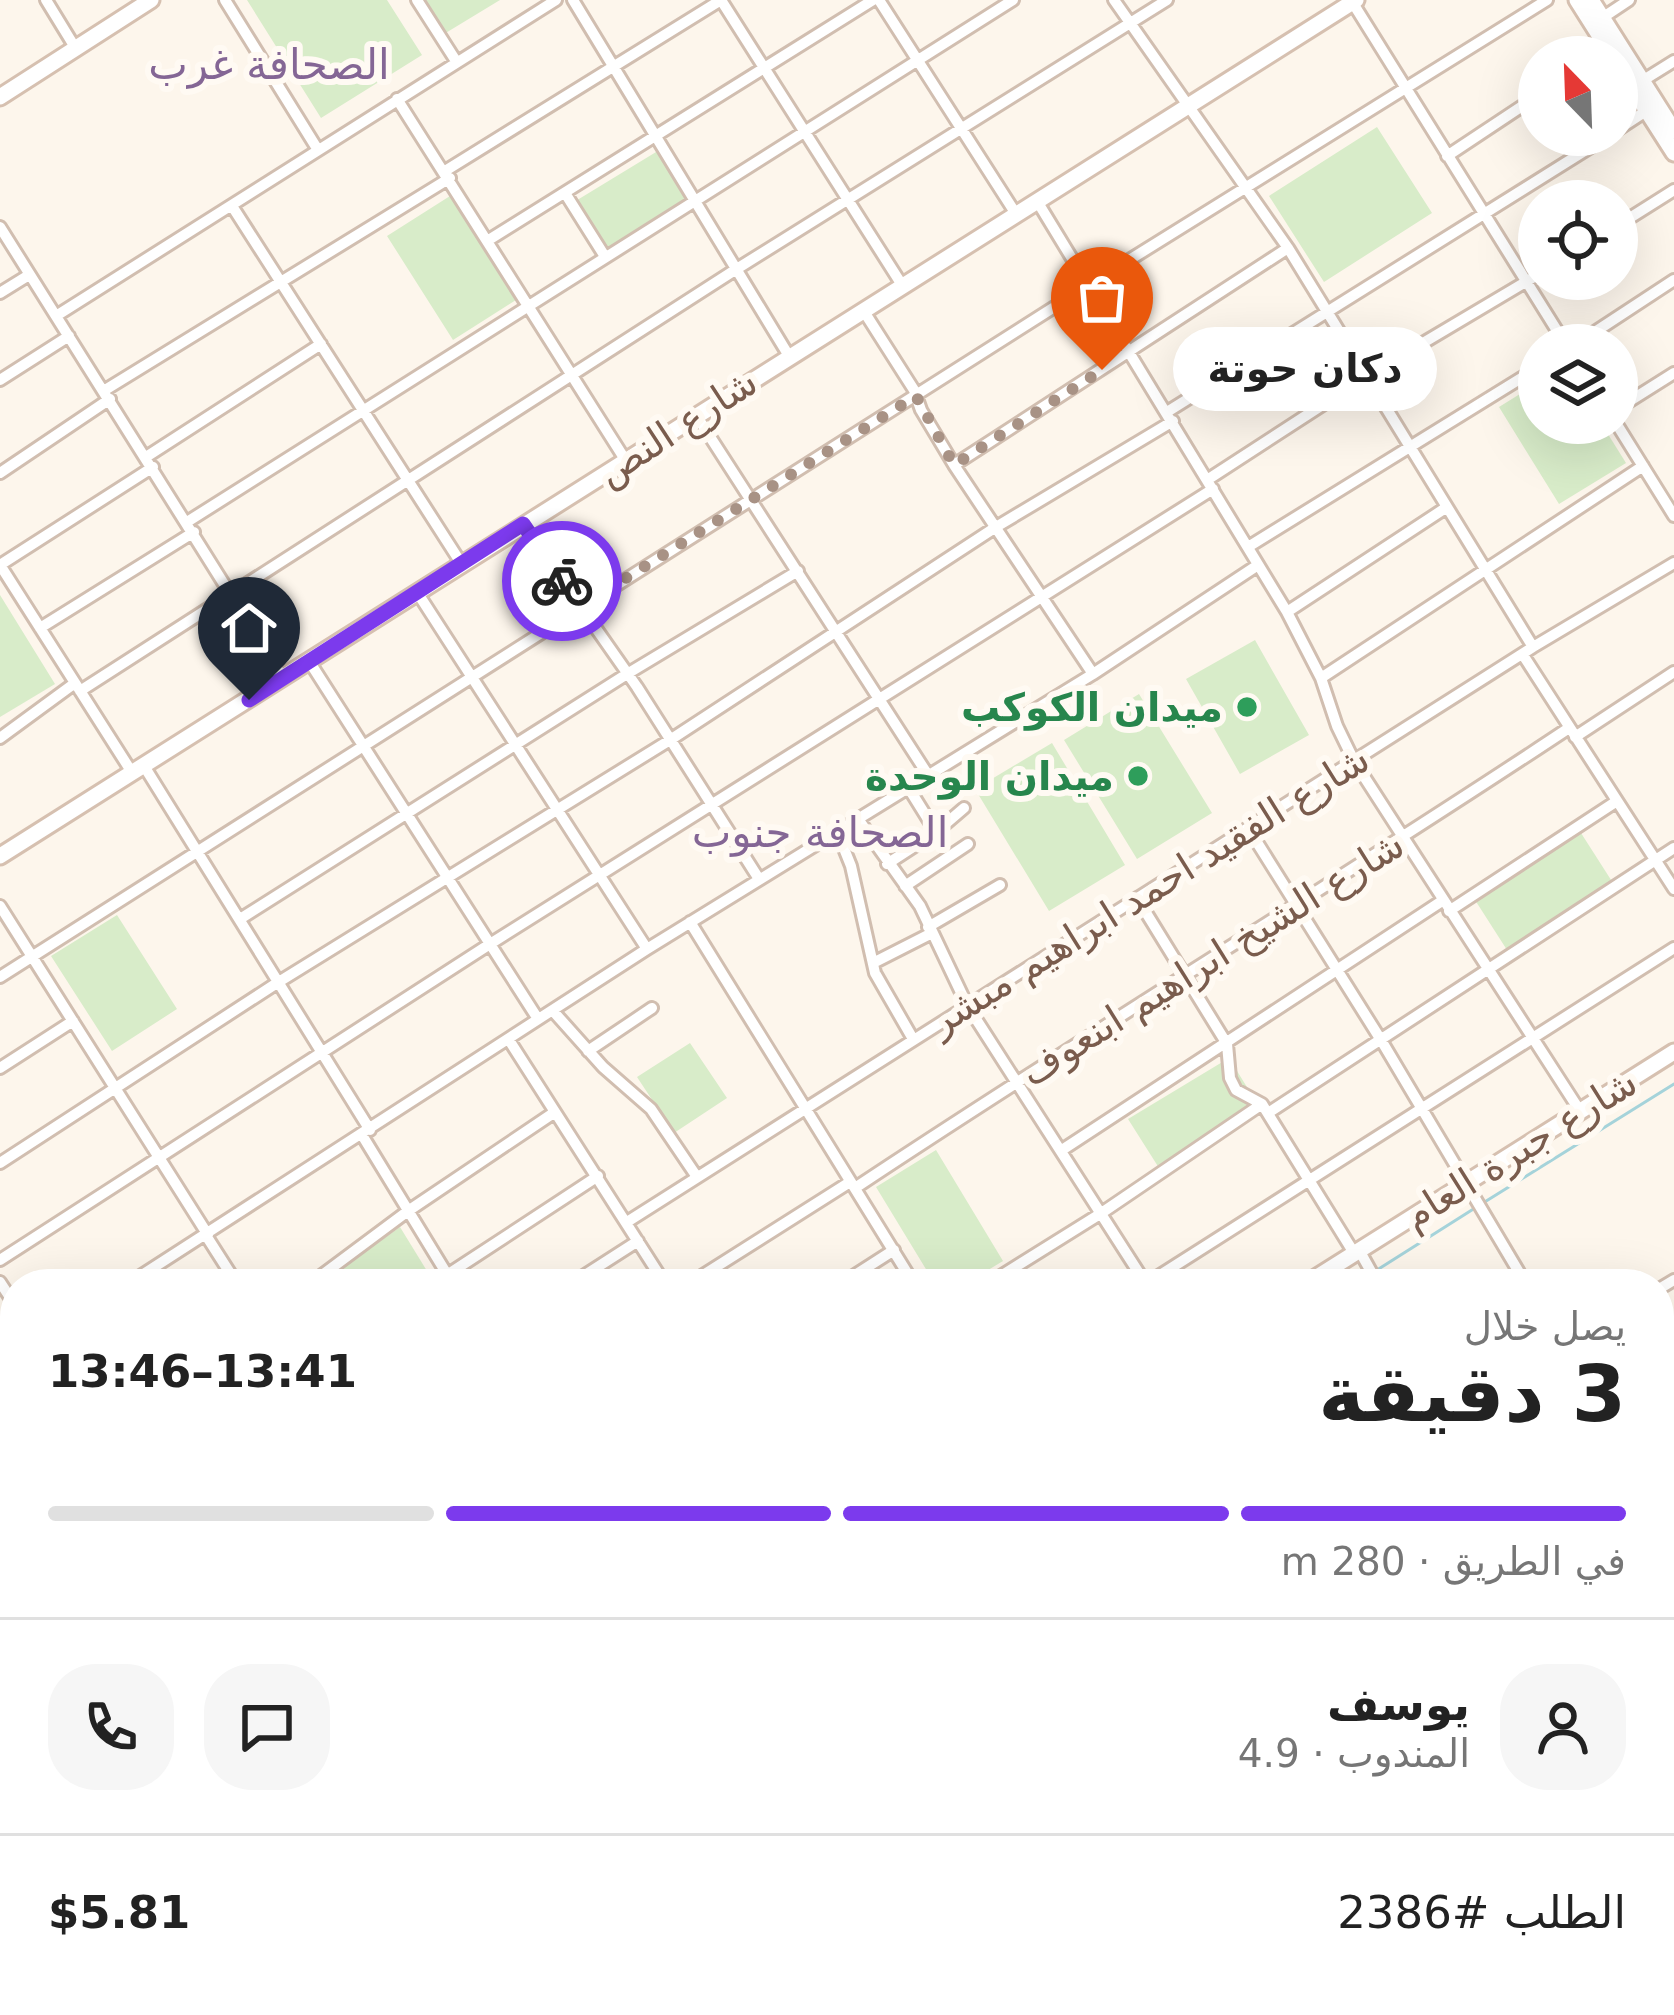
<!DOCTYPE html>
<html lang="ar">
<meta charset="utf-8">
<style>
body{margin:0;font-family:"DejaVu Sans","Noto Sans Arabic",sans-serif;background:#f6f6f6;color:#222;direction:rtl;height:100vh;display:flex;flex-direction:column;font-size:45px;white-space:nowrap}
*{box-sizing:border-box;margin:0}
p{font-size:39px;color:#767676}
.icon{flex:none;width:66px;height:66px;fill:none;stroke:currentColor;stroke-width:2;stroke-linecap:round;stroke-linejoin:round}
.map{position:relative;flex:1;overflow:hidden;direction:ltr}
.panel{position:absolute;left:0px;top:1269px;width:1674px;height:747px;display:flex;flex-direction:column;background:#fff;border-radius:48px 48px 0 0;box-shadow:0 12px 48px #0002;direction:rtl}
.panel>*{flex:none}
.needle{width:78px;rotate:337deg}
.fabs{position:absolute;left:1518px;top:36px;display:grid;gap:24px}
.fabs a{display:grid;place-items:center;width:120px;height:120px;border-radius:50%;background:#fff;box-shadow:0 12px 48px #0002;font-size:60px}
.pin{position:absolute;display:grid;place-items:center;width:102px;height:102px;color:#fff;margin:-123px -51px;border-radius:50% 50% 50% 0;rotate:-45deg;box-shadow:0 0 12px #0007}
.pin .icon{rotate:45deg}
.courier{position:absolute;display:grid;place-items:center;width:120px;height:120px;margin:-60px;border:9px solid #7c3aed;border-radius:50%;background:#fff;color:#222;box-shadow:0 3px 15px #0007}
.bubble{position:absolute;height:84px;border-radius:42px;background:#fff;box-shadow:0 12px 48px #0002;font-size:39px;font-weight:800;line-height:84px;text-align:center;direction:rtl}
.headline em{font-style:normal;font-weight:800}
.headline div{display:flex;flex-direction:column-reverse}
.headline{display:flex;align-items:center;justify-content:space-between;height:204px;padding:0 48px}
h1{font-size:78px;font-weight:800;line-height:90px}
.bar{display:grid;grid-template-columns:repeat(4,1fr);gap:18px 12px;align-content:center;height:144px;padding:0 48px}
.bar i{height:15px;border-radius:9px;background:#e0e0e0}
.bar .active{background:#7c3aed}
.bar p{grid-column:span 4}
.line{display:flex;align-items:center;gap:30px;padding:0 48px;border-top:3px solid #e0e0e0}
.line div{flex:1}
.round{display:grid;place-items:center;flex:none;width:126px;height:126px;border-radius:48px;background:#f6f6f6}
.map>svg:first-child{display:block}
.green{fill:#d8ecc9}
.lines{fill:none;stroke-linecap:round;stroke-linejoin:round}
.stream{stroke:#a5d3da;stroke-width:3}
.street-casing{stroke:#d1beb0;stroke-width:16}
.secondary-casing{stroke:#d6c0b0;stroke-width:21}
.street{stroke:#fff;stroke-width:10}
.secondary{stroke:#fff;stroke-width:15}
.done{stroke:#a89285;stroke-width:12;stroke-dasharray:0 21.6}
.route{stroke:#7c3aed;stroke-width:15}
.leisure-dot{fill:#2e9e5b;stroke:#fffaf3;stroke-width:4.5}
.labels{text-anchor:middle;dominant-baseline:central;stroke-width:12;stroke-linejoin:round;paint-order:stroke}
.street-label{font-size:39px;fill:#7a5c4d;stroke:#fffaf3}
.leisure-label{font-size:39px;font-weight:bold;fill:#27864d;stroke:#fffaf3;text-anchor:end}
.neighbourhood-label{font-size:42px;fill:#846695;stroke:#fffaf3}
</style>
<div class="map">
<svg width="1674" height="2015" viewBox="0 0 1674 2015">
<rect width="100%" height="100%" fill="#fdf6ec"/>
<path class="green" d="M247,0H387L422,55L321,118Z
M422,0H500L444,34Z
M1377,127L1432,213L1324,282L1269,196Z
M661,149L695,204L608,257L574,202Z
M450,196L516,300L453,340L387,236Z
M1539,382V423H1601L1626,463L1559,504L1499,407Z
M0,595L55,684L0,717Z
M1255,640L1309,735L1240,774L1186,679Z
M1139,694L1212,813L1137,859L1064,740Z
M1052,743L1125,865L1049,911L975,789Z
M1581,833L1613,883L1507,950L1475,900Z
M117,915L177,1009L112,1051L51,956Z
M690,1043L727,1098L674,1133L637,1077Z
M1229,1058L1258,1105L1159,1168L1128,1119Z
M936,1150L1003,1261L965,1284H935L876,1187Z
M400,1227L435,1284H319Z"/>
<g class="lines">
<path class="stream" d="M1483,1203L1674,1084
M1377,1270L1475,1208
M1355,1284L1369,1275
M191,2015L213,2001"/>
<g class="street-casing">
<path id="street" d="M46,0L76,49
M225,0L318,150
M417,0L456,61
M573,0L789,356
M721,0L902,285
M879,0L1016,214
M1114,0L1288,248L1533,647
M1351,0L1566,345
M1602,18L1629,0
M1642,81L1674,61
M397,99L626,461
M1617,130L1646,111
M1447,156L1539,95
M445,171L721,0
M565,193L604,255
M1037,201L1287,612L1321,678L1337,726L1354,761L1580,1111
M232,206L461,563
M1617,226L1674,190
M0,227L283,678
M487,241L873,0
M0,293L29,275
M863,310L914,390L921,410L954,465L1093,674
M56,316L556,0
M1575,345L1674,280
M0,380L69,336
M105,390L450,178
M1617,409L1674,373
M1167,412L1610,135
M696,415L928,775
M1616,423L1674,516
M146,457L321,344
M954,465L1288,248
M0,473L110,399
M1207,480L1364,378L1539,274
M187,522L1013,0
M523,524L637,687L759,879
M1248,547L1539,367
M0,565L133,774
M0,565L153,467
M417,592L647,949
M1287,612L1447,507
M40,628L194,532
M1523,655L1674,889
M309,661L538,1019
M1321,678L1643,466
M80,691L735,270L1167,0
M1575,737L1674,672
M0,738L75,683
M144,766L370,1130
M908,787L936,832
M858,819L920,906L967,1005L1146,1284L1674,948
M1248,828L1381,1040L1526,1284
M837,831L851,866L875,973L913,1039
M887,864L936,832L964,808
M905,886L968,844
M1137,898L1227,1044L1230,1078L1236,1090L1262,1104L1354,1253
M0,906L208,1235
M1449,911L1617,801
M240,919L627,674L798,571
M690,922L914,1284
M928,927L1000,885
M873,963L930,934
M0,977L1089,285L1547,0
M553,1011L603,1067L651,1109L697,1177
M509,1040L665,1284
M588,1051L652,1008
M0,1068L73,1021
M1268,1113L1674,848
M362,1135L453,1284
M1062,1150L1442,901
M0,1163L277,983L670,740L996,527L1173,421
M855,1188C1091,1031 1333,885 1569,728
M627,1222L1533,647L1674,563
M207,1237L237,1284
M1359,1250L1378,1284
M0,1260L490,944L1213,489
M447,1275L598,1176
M0,1282L15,1305
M128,1284L647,949L1093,674L1258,565
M310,1284L408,1211L555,1112
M571,1284L638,1241
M689,1284L850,1182
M841,1284L894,1250
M988,1284L1100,1214L1262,1104
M1659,1289L1674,1280
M0,1373L15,1397
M0,1456L15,1446
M1659,1514L1674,1504
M0,1527L15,1517
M0,1622L15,1612
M1659,1637L1674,1662
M0,1775L15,1765
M1659,1822L1674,1813
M1659,1895L1674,1919
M0,1933L15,1924
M453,2001L462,2015
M572,2001L581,2015
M683,2001L693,2015
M957,2001L966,2015
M1127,2001L1136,2015
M1347,2001L1356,2015
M518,2015L540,2001
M857,2015L879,2001
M1021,2015L1044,2001
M1153,2015L1175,2001
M1289,2015L1312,2001
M1433,2015L1454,2001
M1553,2015L1575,2001
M1651,2015L1674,2000"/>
</g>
<g class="secondary-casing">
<path id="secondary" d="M1577,0L1613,57
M1591,0L1674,131
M1617,64L1674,153
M0,97L151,0
M0,856L1356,0
M1306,1284L1674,1052
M0,1806L15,1829
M0,1827L15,1851
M109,2001L117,2015
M123,2001L131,2015
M1594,2001L1602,2015
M146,2015L170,2001"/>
</g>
<use href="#street" class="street"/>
<use href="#secondary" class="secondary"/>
</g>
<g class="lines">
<path class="done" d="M562,581L580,607L916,396L954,465L1102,370"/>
<path class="route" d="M249,700L523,524L562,581"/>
</g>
<g class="leisure-dot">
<circle cx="1247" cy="707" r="12"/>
<circle cx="1138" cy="776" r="12"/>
</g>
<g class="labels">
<g class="street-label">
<text transform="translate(677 427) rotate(-33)">شارع النص</text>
<text transform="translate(1149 890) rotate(-32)">شارع الفقيد احمد ابراهيم مبشر</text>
<text transform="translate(1212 958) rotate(-32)">شارع الشيخ ابراهيم ابنعوف</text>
<text transform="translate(1520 1149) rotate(-32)">شارع جبرة العام</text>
</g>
<g class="leisure-label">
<text x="1223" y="707">ميدان الكوكب</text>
<text x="1114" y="776">ميدان الوحدة</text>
</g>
<g class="neighbourhood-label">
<text x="269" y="64">الصحافة غرب</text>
<text x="820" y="832">الصحافة جنوب</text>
</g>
</g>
</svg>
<div class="fabs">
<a><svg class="needle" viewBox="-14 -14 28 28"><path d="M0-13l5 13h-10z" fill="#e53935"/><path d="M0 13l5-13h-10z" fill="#767676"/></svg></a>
<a><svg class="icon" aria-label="locate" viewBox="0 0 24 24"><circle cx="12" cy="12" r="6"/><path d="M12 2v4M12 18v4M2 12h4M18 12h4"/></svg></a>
<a><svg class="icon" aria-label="layers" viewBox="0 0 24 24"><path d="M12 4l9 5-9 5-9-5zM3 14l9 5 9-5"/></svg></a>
</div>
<div class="pin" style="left:1102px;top:370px;background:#ea580c"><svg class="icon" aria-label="bag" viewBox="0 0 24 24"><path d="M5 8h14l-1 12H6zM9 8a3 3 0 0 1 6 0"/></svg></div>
<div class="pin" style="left:249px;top:700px;background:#1f2937"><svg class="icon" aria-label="home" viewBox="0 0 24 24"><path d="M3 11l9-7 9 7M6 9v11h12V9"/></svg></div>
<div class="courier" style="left:562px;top:581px"><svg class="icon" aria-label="bike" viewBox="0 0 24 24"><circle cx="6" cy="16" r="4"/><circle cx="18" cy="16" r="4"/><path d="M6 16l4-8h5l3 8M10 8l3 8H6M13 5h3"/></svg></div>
<div class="bubble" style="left:1173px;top:327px;width:264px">دكان حوتة</div>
<section class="panel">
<div class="headline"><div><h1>3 دقيقة</h1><p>يصل خلال</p></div><em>13:41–13:46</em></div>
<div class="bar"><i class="active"></i><i class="active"></i><i class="active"></i><i></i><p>في الطريق · 280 m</p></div>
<div class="line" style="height:216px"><a class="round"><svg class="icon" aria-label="person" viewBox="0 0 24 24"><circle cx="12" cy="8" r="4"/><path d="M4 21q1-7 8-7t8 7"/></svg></a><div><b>يوسف</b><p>المندوب · 4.9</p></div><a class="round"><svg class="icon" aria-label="chat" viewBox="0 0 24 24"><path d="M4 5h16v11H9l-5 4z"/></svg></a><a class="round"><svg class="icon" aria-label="phone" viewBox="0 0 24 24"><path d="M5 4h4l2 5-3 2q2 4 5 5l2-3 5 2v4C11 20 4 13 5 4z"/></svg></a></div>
<div class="line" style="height:156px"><div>الطلب #2386</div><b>$5.81</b></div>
</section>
</div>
